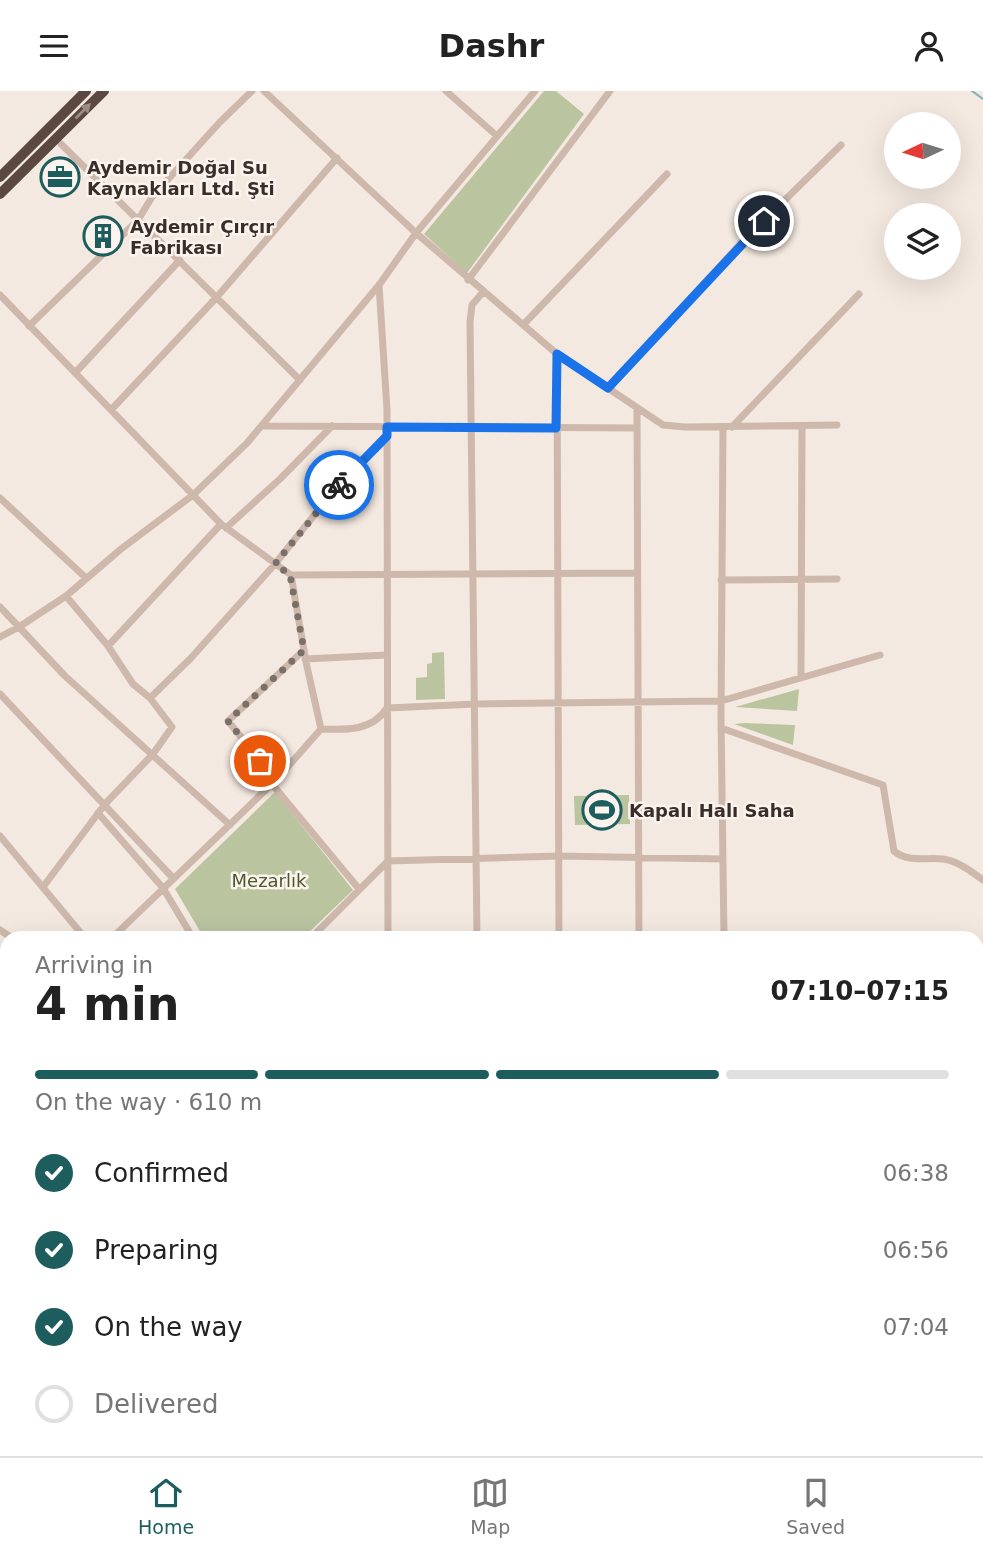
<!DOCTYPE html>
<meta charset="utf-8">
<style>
body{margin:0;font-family:"DejaVu Sans",sans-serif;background:#f2f2f2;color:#222;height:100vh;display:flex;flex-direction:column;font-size:26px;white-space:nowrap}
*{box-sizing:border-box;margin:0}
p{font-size:23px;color:#767676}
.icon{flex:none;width:38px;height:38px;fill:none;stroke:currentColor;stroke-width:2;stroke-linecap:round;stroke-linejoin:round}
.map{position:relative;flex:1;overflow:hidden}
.panel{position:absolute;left:0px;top:840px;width:984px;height:525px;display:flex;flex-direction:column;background:#fff;border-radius:21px 21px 0 0;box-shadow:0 7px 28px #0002}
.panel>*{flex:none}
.needle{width:46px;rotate:266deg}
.fabs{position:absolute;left:884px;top:21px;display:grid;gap:14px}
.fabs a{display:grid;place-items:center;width:77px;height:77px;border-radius:50%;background:#fff;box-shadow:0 7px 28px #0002;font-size:35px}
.pin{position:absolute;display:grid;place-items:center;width:60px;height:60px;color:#fff;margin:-30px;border:4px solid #fff;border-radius:50%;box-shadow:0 2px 7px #0007}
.courier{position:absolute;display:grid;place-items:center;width:70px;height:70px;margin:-35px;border:5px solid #1a73e8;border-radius:50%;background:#fff;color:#222;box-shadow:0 2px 9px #0007}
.summary em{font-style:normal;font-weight:700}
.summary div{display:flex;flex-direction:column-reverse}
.summary{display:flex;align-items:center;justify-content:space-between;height:119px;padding:0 35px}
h1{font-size:46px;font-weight:700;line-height:52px}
.bar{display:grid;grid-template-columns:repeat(4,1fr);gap:10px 7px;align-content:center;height:84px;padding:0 35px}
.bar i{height:9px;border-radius:5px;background:#e0e0e0}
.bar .active{background:#1e5d5d}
.bar p{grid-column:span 4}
ol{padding:0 35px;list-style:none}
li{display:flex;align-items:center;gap:21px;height:77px}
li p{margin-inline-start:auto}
li .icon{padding:7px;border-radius:50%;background:#1e5d5d;color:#fff;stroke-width:4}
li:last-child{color:#767676}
li i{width:38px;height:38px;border:4px solid #e0e0e0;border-radius:50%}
header{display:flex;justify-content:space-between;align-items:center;height:91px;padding:0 35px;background:#fff;font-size:32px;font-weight:700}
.dock{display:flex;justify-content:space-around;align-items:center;height:98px;border-top:2px solid #e0e0e0;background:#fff;font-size:19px;color:#767676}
.dock a{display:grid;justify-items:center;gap:4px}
.dock .active{color:#1e5d5d}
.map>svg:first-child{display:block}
.green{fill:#bac49f}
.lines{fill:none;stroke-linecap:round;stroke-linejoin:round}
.stream{stroke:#7eb2b1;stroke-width:2}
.minor{stroke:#cdb8ab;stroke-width:7}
.highway{stroke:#5b4841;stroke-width:10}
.oneway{fill:#9b8c86}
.done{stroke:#7b6f6a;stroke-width:7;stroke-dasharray:0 12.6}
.route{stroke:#1a73e8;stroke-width:9}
.labels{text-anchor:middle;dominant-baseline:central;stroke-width:5;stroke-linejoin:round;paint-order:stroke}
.poi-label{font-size:18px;font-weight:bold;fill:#3a2e2a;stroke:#fbf3ed;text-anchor:start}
.park-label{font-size:18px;fill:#4c592d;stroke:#fbf3ed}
</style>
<header><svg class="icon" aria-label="menu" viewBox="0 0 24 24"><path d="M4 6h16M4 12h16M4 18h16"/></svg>Dashr<svg class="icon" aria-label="person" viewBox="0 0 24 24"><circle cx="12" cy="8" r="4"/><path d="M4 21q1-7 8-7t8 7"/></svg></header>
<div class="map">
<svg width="983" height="1365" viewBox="0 0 983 1365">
<rect width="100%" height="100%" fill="#f4e9e0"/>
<path class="green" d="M544,0H556L584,23L467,182L424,143Z
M444,561L445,608L416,609V587L427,586V573L432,572V562Z
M799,598L797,620L735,616Z
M744,632L795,634L793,654L734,633Z
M275,701L353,799L303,847H204L175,798Z
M629,704L630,733L575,734L574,705Z"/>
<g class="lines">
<path class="stream" d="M972,0L983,8"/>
<path class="minor" d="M264,0L416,142L557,263L663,334L685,336L837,334
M446,0L497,45
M61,53L300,289
M468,189L610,0
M379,194L387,319L388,847
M0,204L221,433L291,484L306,571L321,638L276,689L112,847
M523,234L667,83
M29,235L138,129L152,106L220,31L252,0
M557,263L559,847
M75,282L180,169
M608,297L744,149L841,54
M637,317L639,847
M111,319L216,207L337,67
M263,335L637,337
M723,336L721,628L724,847
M732,336L859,203
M0,407L86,487
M226,437L280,388L332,335
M291,484L637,482
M721,489L837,488
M0,516L65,585L230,734
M0,546L19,536L66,505L121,458L193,404L247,352L379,194L416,142L535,0
M108,555L221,433
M305,568L387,564
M801,587L802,335
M0,603L173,787
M150,607L191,567L275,473L336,397L386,345
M721,637L883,694L894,760C908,772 926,766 943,768C958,770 972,781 983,789
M321,638C347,639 372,640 387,617L476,613L721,610L880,564
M276,689L228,630L304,559
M272,693L359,798
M98,722L163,797L193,847
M0,745L85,847
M43,796L105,713L153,663L172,636L150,607L133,593L108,555L66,505
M0,839L12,847
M311,847L388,770L559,765L723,768
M477,847L470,231L472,214L483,201
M0,866L7,861
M0,929L7,944
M0,983L7,978
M0,1089L7,1083
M0,1182L7,1171
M0,1200L7,1202
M0,1327L7,1329
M102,1358L124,1365
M511,1358L535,1365
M51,1365L55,1358
M188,1365L190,1358
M316,1365L320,1358
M375,1365L379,1358
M628,1365V1358
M843,1365L845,1358"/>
<path class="highway" d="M0,86L86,0
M0,103L104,0"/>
</g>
<defs><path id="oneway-solid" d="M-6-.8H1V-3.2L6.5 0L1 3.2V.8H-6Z" transform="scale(1.75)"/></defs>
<use class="oneway" href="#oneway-solid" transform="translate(83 20) rotate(-45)"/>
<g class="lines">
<path class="done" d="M260,670L228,630L304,559L290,484L275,473L339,394"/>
<path class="route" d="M339,394L387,345V336L556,337L557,263L608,297L764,130"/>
</g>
<defs>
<g id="office-ring" transform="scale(2.0125)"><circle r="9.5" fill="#fbf3ed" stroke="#1e5d5d" stroke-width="1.5"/><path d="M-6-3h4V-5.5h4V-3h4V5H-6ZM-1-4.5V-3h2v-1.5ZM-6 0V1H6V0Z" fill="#1e5d5d"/></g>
<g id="building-ring" transform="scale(2.0125)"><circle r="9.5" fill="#fbf3ed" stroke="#1e5d5d" stroke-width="1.5"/><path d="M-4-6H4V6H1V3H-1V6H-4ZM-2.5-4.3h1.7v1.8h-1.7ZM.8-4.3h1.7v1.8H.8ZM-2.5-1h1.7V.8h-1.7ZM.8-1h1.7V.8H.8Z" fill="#1e5d5d"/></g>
<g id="stadium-ring" transform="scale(2.0125)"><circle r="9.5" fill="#fbf3ed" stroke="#1e5d5d" stroke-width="1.5"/><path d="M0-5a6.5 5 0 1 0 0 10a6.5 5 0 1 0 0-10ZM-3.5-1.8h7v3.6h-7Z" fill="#1e5d5d"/></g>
</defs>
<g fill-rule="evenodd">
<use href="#office-ring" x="60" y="86"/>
<use href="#building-ring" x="103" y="145"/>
<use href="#stadium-ring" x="602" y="719"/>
</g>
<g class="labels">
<g class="poi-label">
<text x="87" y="76">Aydemir Doğal Su<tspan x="87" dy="21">Kaynakları Ltd. Şti</tspan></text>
<text x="130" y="135">Aydemir Çırçır<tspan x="130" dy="21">Fabrikası</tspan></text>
<text x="629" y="719">Kapalı Halı Saha</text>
</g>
<g class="park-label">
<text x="269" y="789">Mezarlık</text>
</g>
</g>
</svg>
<div class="fabs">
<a><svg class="needle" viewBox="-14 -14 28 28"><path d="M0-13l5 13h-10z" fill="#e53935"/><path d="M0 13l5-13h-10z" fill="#767676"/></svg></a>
<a><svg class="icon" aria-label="layers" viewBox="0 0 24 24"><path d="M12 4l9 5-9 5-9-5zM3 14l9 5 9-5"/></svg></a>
</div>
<div class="pin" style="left:260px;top:670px;background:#ea580c"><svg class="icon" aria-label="bag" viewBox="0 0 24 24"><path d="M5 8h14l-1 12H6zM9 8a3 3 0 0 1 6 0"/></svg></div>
<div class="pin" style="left:764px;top:130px;background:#1f2937"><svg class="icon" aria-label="home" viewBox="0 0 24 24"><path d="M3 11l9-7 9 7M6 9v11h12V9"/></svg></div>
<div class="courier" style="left:339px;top:394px"><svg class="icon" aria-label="bike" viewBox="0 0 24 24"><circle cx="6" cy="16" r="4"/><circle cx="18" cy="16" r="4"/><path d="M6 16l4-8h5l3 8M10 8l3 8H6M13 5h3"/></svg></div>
<section class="panel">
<div class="summary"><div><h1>4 min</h1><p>Arriving in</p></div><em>07:10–07:15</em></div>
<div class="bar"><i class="active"></i><i class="active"></i><i class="active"></i><i></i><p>On the way · 610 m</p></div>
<ol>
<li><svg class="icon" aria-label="check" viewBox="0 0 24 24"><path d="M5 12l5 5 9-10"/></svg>Confirmed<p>06:38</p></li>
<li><svg class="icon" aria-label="check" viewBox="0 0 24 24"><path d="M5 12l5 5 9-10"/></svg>Preparing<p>06:56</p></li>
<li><svg class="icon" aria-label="check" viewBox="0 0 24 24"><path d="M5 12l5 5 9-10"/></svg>On the way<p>07:04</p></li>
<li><i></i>Delivered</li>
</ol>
</section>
</div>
<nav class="dock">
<a class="active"><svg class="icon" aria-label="home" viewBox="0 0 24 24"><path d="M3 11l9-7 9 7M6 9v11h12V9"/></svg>Home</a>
<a><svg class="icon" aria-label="map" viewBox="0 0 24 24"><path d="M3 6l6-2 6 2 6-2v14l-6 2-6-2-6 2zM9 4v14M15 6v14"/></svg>Map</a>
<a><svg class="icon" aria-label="saved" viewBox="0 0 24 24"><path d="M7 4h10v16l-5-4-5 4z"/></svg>Saved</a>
</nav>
